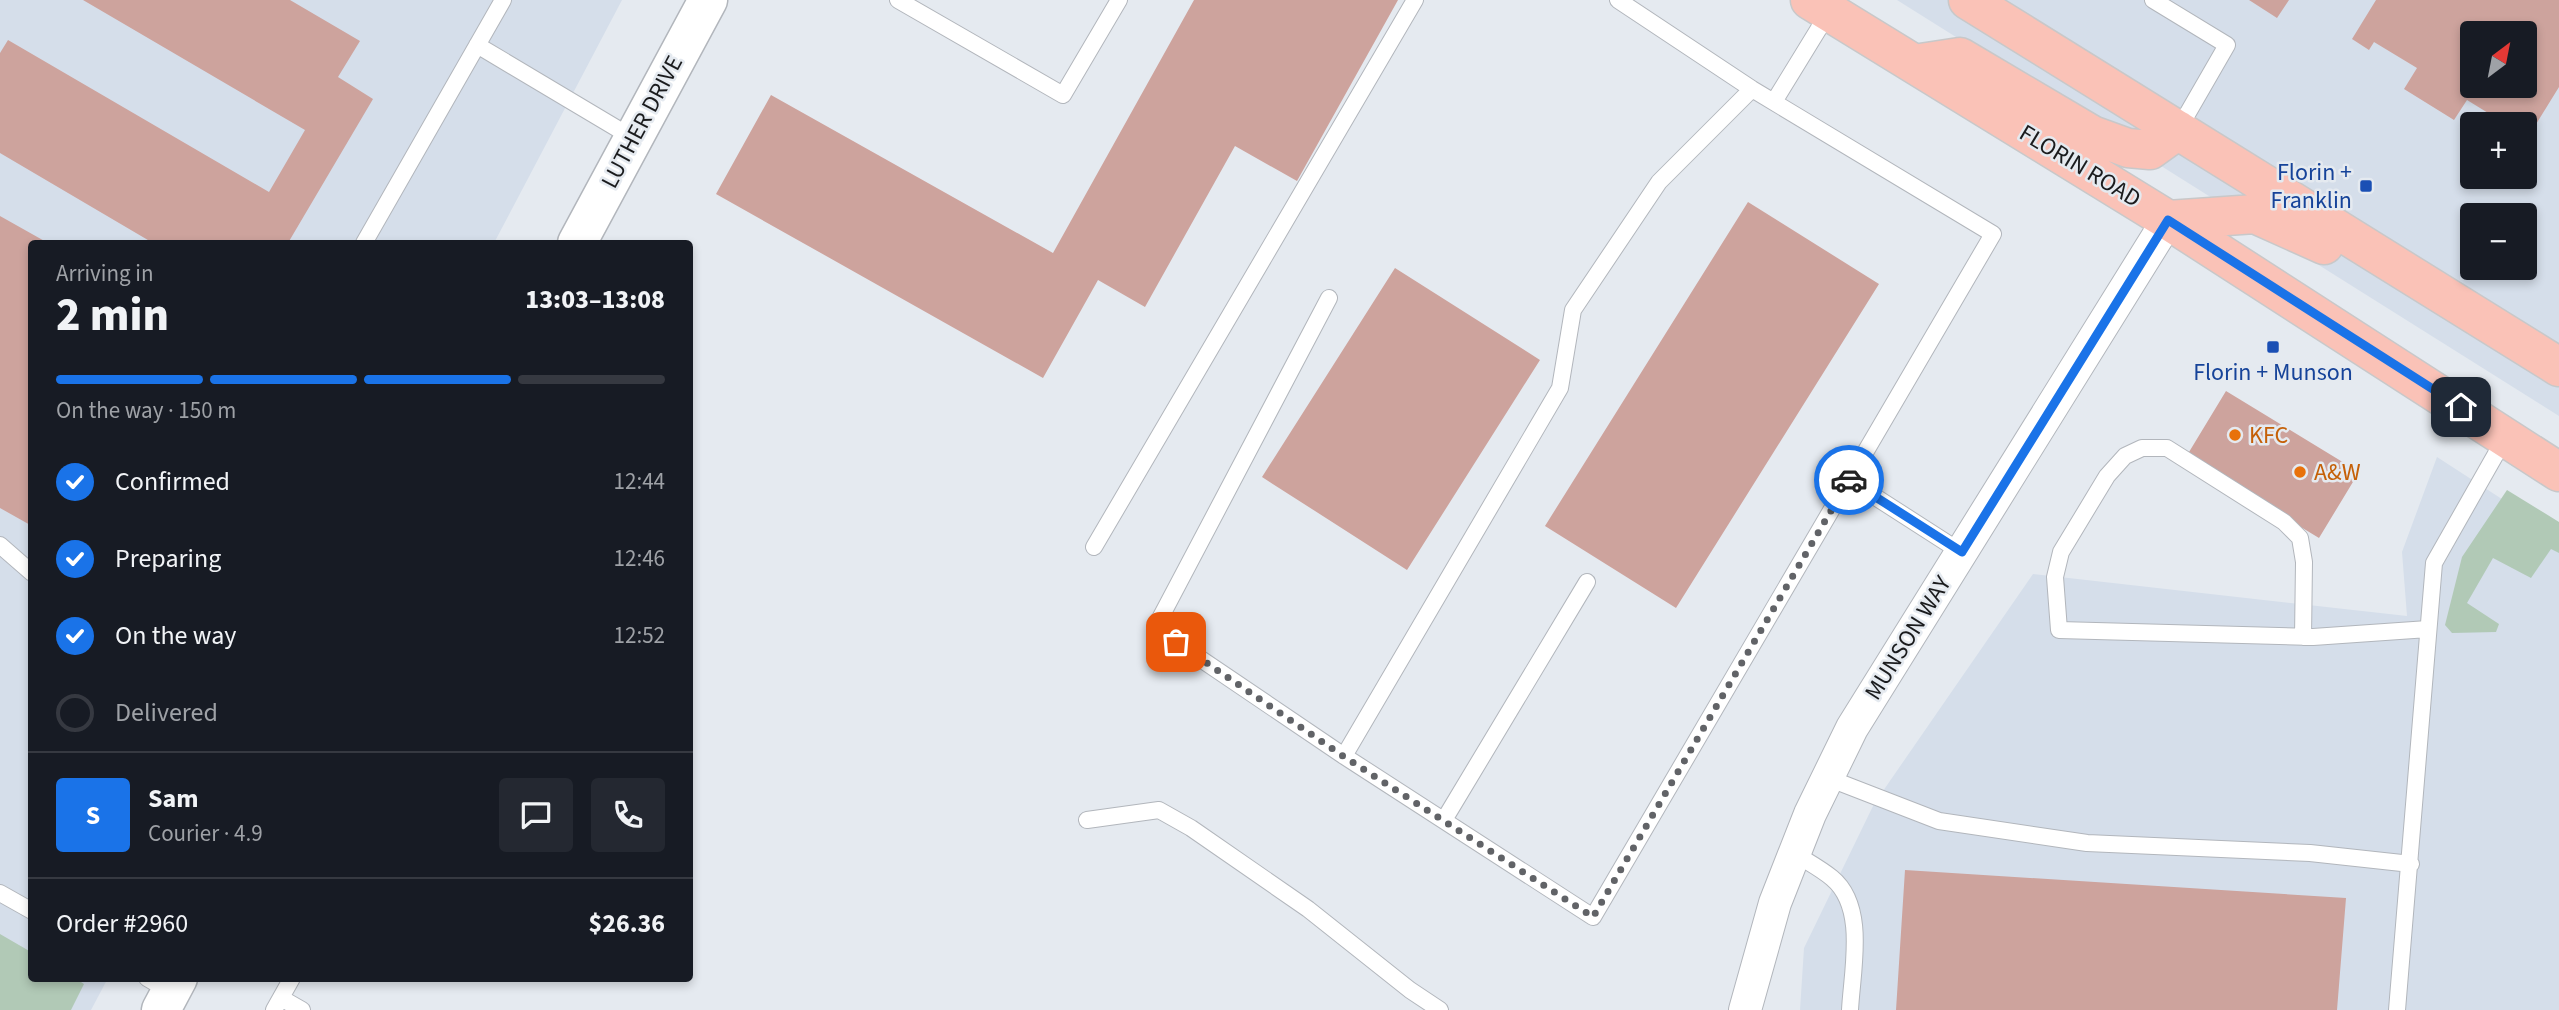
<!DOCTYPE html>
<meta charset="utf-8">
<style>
body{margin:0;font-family:"Source Sans 3",sans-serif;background:#242831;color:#f1f3f6;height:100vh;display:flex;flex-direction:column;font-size:26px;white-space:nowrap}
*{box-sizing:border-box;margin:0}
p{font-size:23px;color:#9ea1a6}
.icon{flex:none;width:38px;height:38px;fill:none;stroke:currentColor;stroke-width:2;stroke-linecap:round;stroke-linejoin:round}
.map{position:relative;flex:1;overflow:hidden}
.side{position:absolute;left:28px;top:240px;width:665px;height:742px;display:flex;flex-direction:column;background:#171b24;border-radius:7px;box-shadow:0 4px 10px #0003}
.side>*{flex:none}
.needle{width:46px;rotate:32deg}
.tools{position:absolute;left:2460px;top:21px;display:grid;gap:14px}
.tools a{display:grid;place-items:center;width:77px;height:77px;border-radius:7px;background:#171b24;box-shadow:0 4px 10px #0003;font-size:35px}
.pin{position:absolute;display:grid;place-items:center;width:60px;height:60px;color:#fff;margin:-30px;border-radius:14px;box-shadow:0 4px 10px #0006}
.courier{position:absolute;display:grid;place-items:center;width:70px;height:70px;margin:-35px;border:5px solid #1a73e8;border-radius:50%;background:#fff;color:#222;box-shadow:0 2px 9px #0007}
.head em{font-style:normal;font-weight:800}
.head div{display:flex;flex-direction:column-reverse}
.head{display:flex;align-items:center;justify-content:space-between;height:119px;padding:0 28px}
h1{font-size:46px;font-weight:800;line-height:52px}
.bar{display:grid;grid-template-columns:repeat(4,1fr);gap:10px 7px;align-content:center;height:84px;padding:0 28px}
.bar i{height:9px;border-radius:5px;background:#363941}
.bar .active{background:#1a73e8}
.bar p{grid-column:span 4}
.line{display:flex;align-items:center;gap:18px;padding:0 28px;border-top:2px solid #363941}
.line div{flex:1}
.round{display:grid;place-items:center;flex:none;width:74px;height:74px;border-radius:7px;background:#242831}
ol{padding:0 28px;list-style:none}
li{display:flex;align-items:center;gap:21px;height:77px}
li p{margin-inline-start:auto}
li .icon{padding:7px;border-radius:50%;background:#1a73e8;color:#fff;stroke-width:4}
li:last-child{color:#9ea1a6}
li i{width:38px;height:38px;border:4px solid #363941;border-radius:50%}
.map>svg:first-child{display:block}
.built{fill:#d5deea;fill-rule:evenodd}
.green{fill:#b1c9b6}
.building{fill:#cda39d;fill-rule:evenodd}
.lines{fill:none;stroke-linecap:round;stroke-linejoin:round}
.lane-casing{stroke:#b2b6bc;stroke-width:18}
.street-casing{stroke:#b2b6bc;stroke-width:34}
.secondary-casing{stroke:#b2b6bc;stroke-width:41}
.primary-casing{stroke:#c8c8c9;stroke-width:41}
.lane{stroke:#fff;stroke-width:16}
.street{stroke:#fff;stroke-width:32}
.secondary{stroke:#fff;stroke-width:38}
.primary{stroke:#fac2b7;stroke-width:38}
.done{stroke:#616367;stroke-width:7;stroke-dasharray:0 12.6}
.route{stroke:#1a73e8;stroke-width:9}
.transit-dot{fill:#1a4fb4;stroke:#e5eaf0;stroke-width:2.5}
.food-dot{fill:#e8710a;stroke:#e5eaf0;stroke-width:2.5}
.labels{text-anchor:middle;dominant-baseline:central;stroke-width:5;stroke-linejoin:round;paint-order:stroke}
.street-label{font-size:24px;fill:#1a1b1d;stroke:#e5eaf0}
.transit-label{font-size:24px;fill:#164399;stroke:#e5eaf0;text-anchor:end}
.food-label{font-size:24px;fill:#c56008;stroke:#e5eaf0;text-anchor:start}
</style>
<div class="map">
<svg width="2559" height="1010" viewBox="0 0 2559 1010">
<rect width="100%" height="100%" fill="#e5eaf0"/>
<path class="built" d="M0,0H622L494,243H32V978H108L91,1010H0Z
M1897,0H2559V416ZM2473,33H2525V86H2473ZM2473,124H2525V177H2473ZM2473,215H2525V268H2473Z
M2437,457L2559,536V1010H1800L1804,948L1874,804L2033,574L2407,616L2402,552Z"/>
<path class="green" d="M2507,490L2559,522V553L2551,549L2531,578L2493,558L2467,603L2499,624L2496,632L2452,633L2445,625L2462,557Z
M0,934L31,952L32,978H75L84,984L71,1010H0Z"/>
<path class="building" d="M83,0H290L360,41L338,77L373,99L288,243H153L0,153V53L8,40L269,192L305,130Z
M1194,0H1398L1297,181L1235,146L1145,307L1098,280L1043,378L716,194L771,95L1053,253Z
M2249,0H2289L2277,18Z
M2376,0H2559V87L2525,142V124H2506L2467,100L2454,120L2404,89L2417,68L2374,42L2369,50L2352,39ZM2473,33H2525V86H2473Z
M1748,202L1879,284L1676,608L1545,526Z
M0,216L48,243H32V526L0,508Z
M1395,268L1540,360L1407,570L1262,477Z
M2226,391L2359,472L2319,538L2186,457Z
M1905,870L2346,898L2337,1010H1896Z"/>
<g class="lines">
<g class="lane-casing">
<path id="lane" d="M898,0L1063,95L1119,0
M2153,0L2227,45L2178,130
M477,45L633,138
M1775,100L1829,12
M364,243L503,0
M1329,298L1155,628L1344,756L1593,917L1993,234L1752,89L1618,0
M1849,480L1961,552
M0,545L32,573
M1094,547L1415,0
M2303,637L2304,562L2300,538L2284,522L2167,448H2142L2125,456L2107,476L2061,552L2055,577L2059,630L2313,637L2428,629
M1344,756L1560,388L1573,310L1659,182L1752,89
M1828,778L1939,821L2087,843L2310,853L2411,864
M1087,820L1159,810L1191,828L1308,909L1410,990L1440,1010
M1444,820L1587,582
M1794,853C1806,861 1820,868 1832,878C1867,907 1852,970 1850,1010
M0,893L32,911
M147,978L171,992
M281,998L302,1010
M274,1010L292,978
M2397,1010L2434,563L2505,438"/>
</g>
<g class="street-casing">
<path id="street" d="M1745,1010L1775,903L1810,814L1852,728L2168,220"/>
</g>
<g class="secondary-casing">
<path id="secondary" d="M577,243L708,0
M161,1010L178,978"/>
</g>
<g class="primary-casing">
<path id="primary" d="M1810,0L2168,220L2559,472
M1968,0L2559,367
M1914,64L1960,57L2092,135L2128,148L2150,150L2178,130
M2168,220L2255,214L2324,245"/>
</g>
<use href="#lane" class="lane"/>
<use href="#street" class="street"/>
<use href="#secondary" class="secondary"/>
<use href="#primary" class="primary"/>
</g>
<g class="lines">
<path class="done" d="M1176,642L1343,756L1593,917L1849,480"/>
<path class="route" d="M1849,480L1962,552L2168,220L2461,407"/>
</g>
<g class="transit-dot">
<rect x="2359" y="179" width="14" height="14" rx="3.5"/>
<rect x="2266" y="340" width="14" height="14" rx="3.5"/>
</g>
<g class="food-dot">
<circle cx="2235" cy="435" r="7"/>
<circle cx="2300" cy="472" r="7"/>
</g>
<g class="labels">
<g class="street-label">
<text transform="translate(642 122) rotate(-62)">LUTHER DRIVE</text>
<text transform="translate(2080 166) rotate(31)">FLORIN ROAD</text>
<text transform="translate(1908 638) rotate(-58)">MUNSON WAY</text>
</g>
<g class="transit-label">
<text x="2352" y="172">Florin +<tspan x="2352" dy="28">Franklin</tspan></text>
<text x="2273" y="372" text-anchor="middle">Florin + Munson</text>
</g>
<g class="food-label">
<text x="2249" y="435">KFC</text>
<text x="2314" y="472">A&amp;W</text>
</g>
</g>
</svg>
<div class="tools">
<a><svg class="needle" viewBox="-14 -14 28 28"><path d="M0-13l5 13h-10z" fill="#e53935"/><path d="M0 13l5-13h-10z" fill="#9ea1a6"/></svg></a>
<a>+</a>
<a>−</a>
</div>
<div class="pin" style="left:1176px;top:642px;background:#ea580c"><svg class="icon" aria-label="bag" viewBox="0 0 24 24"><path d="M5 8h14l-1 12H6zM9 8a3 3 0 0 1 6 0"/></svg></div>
<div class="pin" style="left:2461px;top:407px;background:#1f2937"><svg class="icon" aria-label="home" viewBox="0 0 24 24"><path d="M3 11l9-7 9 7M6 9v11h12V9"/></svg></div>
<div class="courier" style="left:1849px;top:480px"><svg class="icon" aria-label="car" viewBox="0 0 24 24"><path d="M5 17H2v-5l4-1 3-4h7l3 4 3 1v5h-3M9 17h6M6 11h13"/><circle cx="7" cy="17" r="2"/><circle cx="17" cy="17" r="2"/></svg></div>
<section class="side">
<div class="head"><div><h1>2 min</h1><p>Arriving in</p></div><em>13:03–13:08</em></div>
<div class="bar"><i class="active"></i><i class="active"></i><i class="active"></i><i></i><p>On the way · 150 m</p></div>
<ol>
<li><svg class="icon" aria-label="check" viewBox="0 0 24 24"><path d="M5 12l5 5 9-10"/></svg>Confirmed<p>12:44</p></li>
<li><svg class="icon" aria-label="check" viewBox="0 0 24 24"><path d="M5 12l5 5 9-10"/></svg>Preparing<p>12:46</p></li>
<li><svg class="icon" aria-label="check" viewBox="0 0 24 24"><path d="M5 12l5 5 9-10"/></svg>On the way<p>12:52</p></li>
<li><i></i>Delivered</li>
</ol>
<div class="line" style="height:126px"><b class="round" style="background:#1a73e8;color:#fff">S</b><div><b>Sam</b><p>Courier · 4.9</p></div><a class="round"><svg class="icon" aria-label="chat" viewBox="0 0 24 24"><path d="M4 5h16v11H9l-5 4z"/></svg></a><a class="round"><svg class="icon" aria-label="phone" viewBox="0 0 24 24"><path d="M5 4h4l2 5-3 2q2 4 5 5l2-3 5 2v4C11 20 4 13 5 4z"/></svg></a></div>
<div class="line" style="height:91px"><div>Order #2960</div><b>$26.36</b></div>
</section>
</div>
